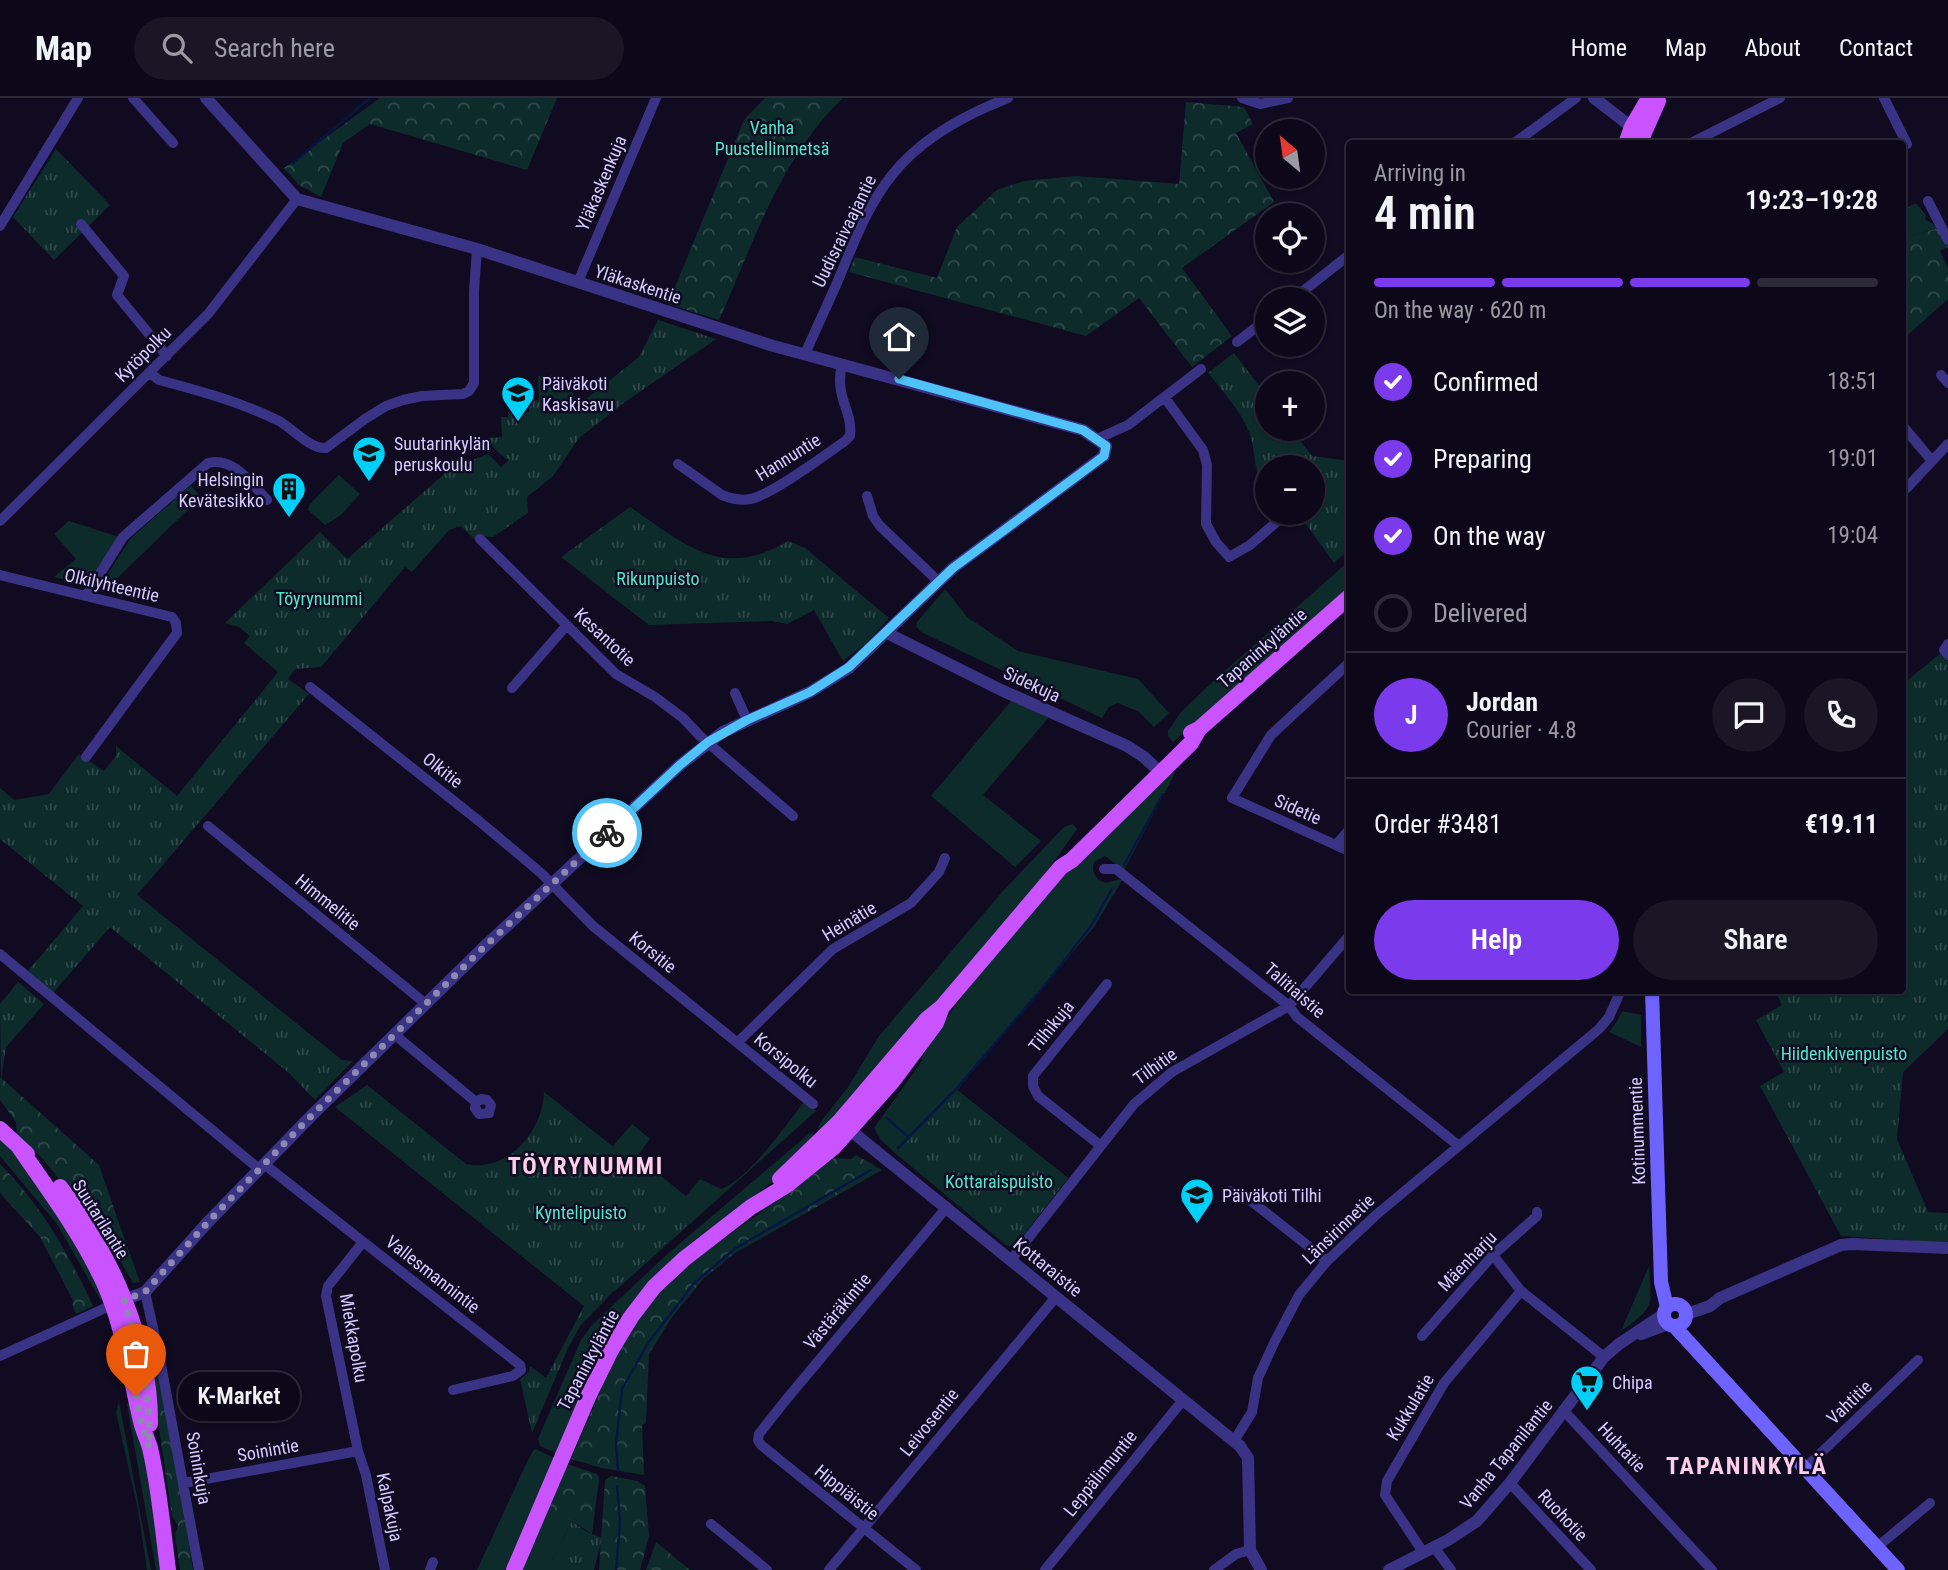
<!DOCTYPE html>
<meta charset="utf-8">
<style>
body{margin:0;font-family:"Roboto Condensed",sans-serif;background:#1a1626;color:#f1f3f6;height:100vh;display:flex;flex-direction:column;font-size:26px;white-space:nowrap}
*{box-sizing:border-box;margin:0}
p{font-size:23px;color:#9a9aa2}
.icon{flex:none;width:38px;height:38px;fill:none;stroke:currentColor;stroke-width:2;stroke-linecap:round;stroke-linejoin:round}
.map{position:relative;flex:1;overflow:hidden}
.details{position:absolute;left:1346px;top:42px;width:560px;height:854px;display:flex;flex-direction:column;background:#0c0819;border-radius:7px;box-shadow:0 2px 5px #0004,0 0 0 2px #2c2938}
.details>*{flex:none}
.needle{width:46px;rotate:331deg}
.tools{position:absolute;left:1255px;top:21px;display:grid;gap:14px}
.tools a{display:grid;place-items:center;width:70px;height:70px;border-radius:50%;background:#0c0819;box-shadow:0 2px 5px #0004,0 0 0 2px #2c2938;font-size:35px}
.pin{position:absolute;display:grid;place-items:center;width:60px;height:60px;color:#fff;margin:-72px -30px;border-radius:50% 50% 50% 0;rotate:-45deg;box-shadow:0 0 7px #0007}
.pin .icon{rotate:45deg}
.courier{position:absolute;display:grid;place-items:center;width:70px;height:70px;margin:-35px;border:5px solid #4fc3f7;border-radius:50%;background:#fff;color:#222;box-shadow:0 2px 9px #0007}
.bubble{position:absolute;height:49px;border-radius:24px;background:#0c0819;box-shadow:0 2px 5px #0004,0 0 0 2px #2c2938;font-size:23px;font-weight:600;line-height:49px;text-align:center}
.summary em{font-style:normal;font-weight:600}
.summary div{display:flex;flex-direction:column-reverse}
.summary{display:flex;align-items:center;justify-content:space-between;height:119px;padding:0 28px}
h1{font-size:46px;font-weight:600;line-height:52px}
.bar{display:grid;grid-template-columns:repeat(4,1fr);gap:10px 7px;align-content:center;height:84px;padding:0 28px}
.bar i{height:9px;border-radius:5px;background:#2c2938}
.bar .selected{background:#7c3aed}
.bar p{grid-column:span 4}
.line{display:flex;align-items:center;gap:18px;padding:0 28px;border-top:2px solid #2c2938}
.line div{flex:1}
.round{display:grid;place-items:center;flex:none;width:74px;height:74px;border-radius:37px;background:#1a1626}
ol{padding:0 28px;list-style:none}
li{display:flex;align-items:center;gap:21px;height:77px}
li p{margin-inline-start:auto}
li .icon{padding:7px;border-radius:50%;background:#7c3aed;color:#fff;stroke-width:4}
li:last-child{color:#9a9aa2}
li i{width:38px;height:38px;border:4px solid #2c2938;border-radius:50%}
.button{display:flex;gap:14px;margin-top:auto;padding:14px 28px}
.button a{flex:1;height:80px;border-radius:42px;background:#7c3aed;color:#fff;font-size:28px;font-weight:600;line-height:80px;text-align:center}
.button a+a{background:#1a1626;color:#f1f3f6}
header{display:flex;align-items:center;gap:42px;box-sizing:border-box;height:98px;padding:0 35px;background:#0c0819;border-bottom:2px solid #2c2938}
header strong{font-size:33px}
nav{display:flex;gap:38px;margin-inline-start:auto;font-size:24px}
.search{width:490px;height:63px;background:#1a1626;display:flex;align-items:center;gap:18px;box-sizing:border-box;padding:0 24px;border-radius:38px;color:#9a9aa2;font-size:26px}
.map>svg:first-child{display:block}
.green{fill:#0e2b2c}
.forest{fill:url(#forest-crowns)}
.park{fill:url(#park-tufts)}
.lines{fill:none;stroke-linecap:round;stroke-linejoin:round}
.stream{stroke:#051741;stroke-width:2.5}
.minor{stroke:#3a3285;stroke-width:10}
.tertiary{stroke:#3a3285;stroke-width:12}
.secondary{stroke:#6f63ff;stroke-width:14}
.primary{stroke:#c853ff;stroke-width:16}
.done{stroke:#8f88b1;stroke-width:7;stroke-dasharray:0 12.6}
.route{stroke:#4fc3f7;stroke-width:9}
.labels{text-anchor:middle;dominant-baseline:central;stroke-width:5;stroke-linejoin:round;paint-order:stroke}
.park-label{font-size:18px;fill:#4ee9ca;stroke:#100b21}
.street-label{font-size:18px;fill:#d4ccff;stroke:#100b21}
.poi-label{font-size:18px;fill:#d4ccff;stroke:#100b21;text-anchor:start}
.district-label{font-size:24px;font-weight:bold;letter-spacing:2px;fill:#ffceea;stroke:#100b21}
</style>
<header>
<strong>Map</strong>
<div class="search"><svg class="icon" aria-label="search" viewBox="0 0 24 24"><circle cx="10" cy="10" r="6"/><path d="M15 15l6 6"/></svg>Search here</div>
<nav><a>Home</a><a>Map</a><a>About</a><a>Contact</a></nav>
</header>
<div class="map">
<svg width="1948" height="1472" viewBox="0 0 1948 1472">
<defs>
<pattern id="forest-crowns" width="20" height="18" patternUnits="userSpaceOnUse" patternTransform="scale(1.75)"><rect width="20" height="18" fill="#0e2b2c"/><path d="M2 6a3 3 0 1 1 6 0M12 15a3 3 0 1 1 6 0" fill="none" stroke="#30494c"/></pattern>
<pattern id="park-tufts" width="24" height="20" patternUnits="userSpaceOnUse" patternTransform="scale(1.75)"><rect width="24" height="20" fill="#0e2b2c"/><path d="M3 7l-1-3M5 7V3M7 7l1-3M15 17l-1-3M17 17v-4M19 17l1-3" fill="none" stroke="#30494c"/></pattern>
</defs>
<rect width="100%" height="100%" fill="#100b21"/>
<path class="green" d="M1916,105L1926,117L1925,121L1939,130L1911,138L1902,129V112Z
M339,377L360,396L341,417L325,427L308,412L309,407Z
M191,387L201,399L106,491L99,489L131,440Z
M69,423L119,439L89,488L54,479L76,461L54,436Z
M1349,463V490L1173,644L1168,638V633L1181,614L1208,588Z
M945,491L967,519L1018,553L1138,581L1169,615L1154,629L1139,614L1118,605L1109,609L1102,620L921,534L916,528L917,524Z
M1012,602L1049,619L983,697L1041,743L1015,769L931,698Z
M1169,671L1175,675L1124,772L1105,758L1094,764C1090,774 1098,787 1110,784C1114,783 1118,781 1123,781L1094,829L957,992L1068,1080L1014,1149L1007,1148L1008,1144L895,1055L880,1041L874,1030L920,966L927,948L967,892L1039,805L1099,740Z
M1073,726L1077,731L1046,775L855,1001L820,1032L818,1029L821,1024L848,989L879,938L1003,793L1064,729Z
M1622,913L1641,917V949L1609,934L1618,922Z
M804,1004L816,1013L615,1193L606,1183L640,1079L613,1048L632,1026L650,1041L637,1059L686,1098L700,1081L721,1091C750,1080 784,1029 804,1004Z
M810,1035L815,1037L778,1079L742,1108L693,1143L647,1187L611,1234L556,1355L540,1348L538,1341L581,1242L592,1227L664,1159Z
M0,1041C47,1085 75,1141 103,1198L101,1203L57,1126L0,1058Z
M68,1092L112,1136L121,1131L140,1184L133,1185L108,1142L104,1143Z
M1649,1168C1651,1209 1656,1208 1621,1233Z
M131,1303L142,1348L163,1472H156L127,1306Z
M119,1304L151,1472H147L138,1412L116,1314Z
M536,1351L554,1360L510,1463L505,1472H477L527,1364L533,1353Z
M546,1412L572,1423L548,1472H520Z"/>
<path class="forest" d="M380,0H557L527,72L370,26L343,45L321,99L299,87L284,70Z
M765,0H843C781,58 753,146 719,222L668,206L744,22Z
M1186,4L1244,9L1253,26L1236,35L1274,104L1182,170L1232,238L1192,269L1139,200L1086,238L849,174L855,159L937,180L957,129L997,92L1024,83L1076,78L1179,86Z
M1939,130L1948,149L1940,153L1948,170V201L1902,242V136L1906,133L1911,138Z
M0,979L99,1067L121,1131L113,1136L68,1092L42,1060L17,1036L16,1024L0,1002Z
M856,1057L882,1072L735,1155L703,1181L672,1219L649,1256L646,1325L642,1327L644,1377L602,1370L571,1361L625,1237L659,1194L688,1166L796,1090L834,1060L851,1061Z
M0,1066C41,1107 69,1156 93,1208L76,1216L72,1206L74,1204L40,1139L0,1095Z
M159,1267L179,1379L193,1472H180L175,1436L178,1427L172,1418L150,1269Z
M567,1366L597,1376L599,1380L592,1436L572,1423L546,1413Z
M611,1378L637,1383L645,1388L649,1438L640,1472H599L605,1382Z
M656,1444L690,1472H646Z"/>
<path class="park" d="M56,51L110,107L54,162L13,119Z
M658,222L716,241L625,304L579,340L553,378L527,399L528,415L493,439L481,438L476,443L461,428L449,432L412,474L405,469L321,569L295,571L288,581L309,596L137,797L342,962L353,963L315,1002L289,975L110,829L53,895L28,873L83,808L0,741V690L14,702L49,696L79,656L104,673L116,658V648L177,698L278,574L244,545L250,538L239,529L225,525L320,434L347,461L451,370L488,356L501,369L510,361H506L492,348L487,340L502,339L501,319H508V314H529V303L539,302L538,278L559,277L577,301L575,310L639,259Z
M1234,255L1267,298V331H1291L1312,358L1349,363V451L1334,465L1298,415H1312V369H1267V392C1252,375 1257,355 1249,334C1241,313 1222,293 1208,275Z
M630,409C685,446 721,483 788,443L805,450L889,520L866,545L843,563L814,512L787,526L772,523L649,527L561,459Z
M1942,554L1948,563V931L1903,974L1897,1041L1928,1114L1948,1115V1145L1841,1138L1760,988L1784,974L1756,922L1782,907L1775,893L1902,892V587Z
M18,884L44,906L6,949L1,981L0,906Z
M367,987L466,1066C508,1075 543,1033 544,994L699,1117L634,1172L580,1228L568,1250L532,1335L520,1281L529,1274L530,1268L546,1280L584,1208L335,1009Z
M957,992L1068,1080L1014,1149L1007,1148L895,1055L934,1018Z
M572,1423L585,1433L602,1440L594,1472H548Z"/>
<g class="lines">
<path class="stream" d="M293,65L370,0
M1124,767L1163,696
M887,1020L908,1039
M898,1050L956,991L1045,887L1091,828L1112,791
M618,1373L616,1347L622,1291L648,1245L695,1184L736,1150L871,1072
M616,1472L620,1425L617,1388"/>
<path class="minor" d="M133,0L173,45
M1242,0L1260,6L1288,0
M1884,0L1907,46L1902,49
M1513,46L1576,0
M1689,46L1780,0
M1928,103L1948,142
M81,126L124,178L117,197L167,258
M0,128L78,0
M578,184L656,0
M1293,201L1349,157
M1237,244L1267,221
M805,256C815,233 826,210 836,187C852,150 866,109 892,77C921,40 964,17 1008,0
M150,275L159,282C200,293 241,304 279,323C293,331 310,351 326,350L365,321L386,308L403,302L422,298L463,296L469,293L474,285V193L477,151
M1941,277L1948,285
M1165,300L1203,352L1207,367L1206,426L1216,444L1229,459L1250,447L1281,420
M1902,327L1932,363
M1097,341L1128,327L1201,271
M678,366L722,397C732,401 740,403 750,401C770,398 825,357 845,343L850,338C853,312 834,300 842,266
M1902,395L1948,346
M867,398L873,418L880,428L938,483
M0,423L208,216L297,101
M480,441L616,576L655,599L683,620L700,638L793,718
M0,477L172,519L176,525L177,535L86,659
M86,498L123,439L208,365C233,358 252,386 267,402
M1948,546L1944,552L1948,557
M1349,565L1271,637L1232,700L1349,753
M310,589L479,723L541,775L593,828L813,1006
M512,590L567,527
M735,595L747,622
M208,728L426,906
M1336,747L1349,732
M1104,771H1116L1289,908L1297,919L1459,1048
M0,856L259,1071
M395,937L476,1004L475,1010L479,1016L489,1015L491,1007L487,1002L481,1001L476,1004
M738,944L833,851L911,805L939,774L945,760
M1101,1048L1038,998L1033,988V978L1107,886
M264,1066L520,1267L521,1272L513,1278L453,1292
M1230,1093L1250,1102L1327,1163
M363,1144L328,1188L326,1198L358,1353L366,1377L385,1472
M1493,1157L1521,1193L1604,1259
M1011,1162L1134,1006L1172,974L1289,908L1349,838
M145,1194L160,1261L199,1472
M1422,1238L1493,1157L1537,1118V1114
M0,1258L112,1207
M1563,1312L1712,1472
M1234,1343L1252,1314L1258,1280L1274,1245L1299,1197L1327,1163L1376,1117L1599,931L1609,919L1621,892
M1804,1371L1918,1262
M184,1385L358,1353
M1510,1385L1591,1472
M711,1426L767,1472
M1434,1449L1451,1472
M1876,1450L1930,1405
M1423,1454L1385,1397L1387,1383L1444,1285L1521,1193
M430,1472L433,1464
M829,1472L1056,1199
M916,1472L761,1347L758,1342L759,1336L785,1303L947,1109
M1045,1472L1183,1302
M1214,1472L1236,1456L1250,1452"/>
<path class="tertiary" d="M1594,0L1638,34
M887,535L1001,592L1127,648L1144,659L1160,674
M845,1028L1240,1348L1248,1360L1250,1452L1261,1472
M116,1205L145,1194L208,1124L313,1016L484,849L680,667L723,634L810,594L849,570L953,470L1104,358L1106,348L1083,332L770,247L477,151L297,101L206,0
M1687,1216L1710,1208L1720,1200L1841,1147L1852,1146L1948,1150
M1641,1236L1668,1226
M1389,1472L1448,1442L1477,1423L1510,1385L1604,1259L1619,1246L1664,1216"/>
<path class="secondary" d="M1652,892L1661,1184L1667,1209
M1664 1217a11 11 0 1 1 22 0a11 11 0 1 1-22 0Z
M1675,1229L1898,1472"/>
<path class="primary" d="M1626,46L1632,29L1649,0
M1639,46L1658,3
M1191,635L1199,631L1349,499
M0,1031L27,1056
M19,1049C49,1093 81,1135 104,1185C124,1230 129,1272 140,1319C142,1330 147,1340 150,1350C159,1389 163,1432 168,1472
M780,1081L840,1023L927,921L942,909L1061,769L1072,762L1191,645L1199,631
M60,1089C109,1152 151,1244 150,1326
M514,1472L588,1299L611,1252L631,1219L654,1189L684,1161L751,1109L787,1087L834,1049L892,984L936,925L942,909"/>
</g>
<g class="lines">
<path class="done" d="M136,1298L140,1321L149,1349C151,1298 140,1251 124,1202L145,1194L208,1124L313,1016L484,849L607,735"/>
<path class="route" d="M607,735L680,667L708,644L747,622L810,594L849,569L953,470L1104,358L1106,348L1083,332L899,281"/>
</g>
<defs>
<g id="school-pin" transform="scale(1.75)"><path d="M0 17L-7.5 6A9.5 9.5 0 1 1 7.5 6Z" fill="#00d0f7" stroke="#100b21"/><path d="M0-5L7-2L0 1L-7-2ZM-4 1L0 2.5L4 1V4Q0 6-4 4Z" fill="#111"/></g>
<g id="building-pin" transform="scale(1.75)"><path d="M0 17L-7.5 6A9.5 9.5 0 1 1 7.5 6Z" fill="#00d0f7" stroke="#100b21"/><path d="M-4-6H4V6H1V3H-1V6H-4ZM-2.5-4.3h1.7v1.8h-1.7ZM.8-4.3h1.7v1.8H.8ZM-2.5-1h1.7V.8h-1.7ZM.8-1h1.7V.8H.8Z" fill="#111"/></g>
<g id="supermarket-pin" transform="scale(1.75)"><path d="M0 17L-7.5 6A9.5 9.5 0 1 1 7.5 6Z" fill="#00d0f7" stroke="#100b21"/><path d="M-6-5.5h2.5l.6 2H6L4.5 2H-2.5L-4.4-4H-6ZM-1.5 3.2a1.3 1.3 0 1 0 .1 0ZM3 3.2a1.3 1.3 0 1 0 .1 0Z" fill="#111"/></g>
</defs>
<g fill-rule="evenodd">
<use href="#school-pin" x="518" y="295"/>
<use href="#school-pin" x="369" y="355"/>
<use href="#building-pin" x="289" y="391"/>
<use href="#school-pin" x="1197" y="1097"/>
<use href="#supermarket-pin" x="1587" y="1284"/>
</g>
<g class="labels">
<g class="park-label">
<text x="772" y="29">Vanha<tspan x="772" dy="21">Puustellinmetsä</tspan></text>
<text x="658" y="480">Rikunpuisto</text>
<text x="319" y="500">Töyrynummi</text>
<text x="1844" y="955">Hiidenkivenpuisto</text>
<text x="999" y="1083">Kottaraispuisto</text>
<text x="581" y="1114">Kyntelipuisto</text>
</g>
<g class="street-label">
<text transform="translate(601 85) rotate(-67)">Yläkaskenkuja</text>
<text transform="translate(844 133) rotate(-64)">Uudisraivaajantie</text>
<text transform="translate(638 186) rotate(18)">Yläkaskentie</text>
<text transform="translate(143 256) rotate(-45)">Kytöpolku</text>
<text transform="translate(788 359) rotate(-32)">Hannuntie</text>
<text transform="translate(112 487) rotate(13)">Olkilyhteentie</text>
<text transform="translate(605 539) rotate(43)">Kesantotie</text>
<text transform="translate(1262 550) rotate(-41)">Tapaninkyläntie</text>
<text transform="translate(1032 586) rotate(25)">Sidekuja</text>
<text transform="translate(443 672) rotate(38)">Olkitie</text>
<text transform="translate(1298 711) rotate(24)">Sidetie</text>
<text transform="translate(328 804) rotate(39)">Himmelitie</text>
<text transform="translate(849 823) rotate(-31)">Heinätie</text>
<text transform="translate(653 854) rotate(39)">Korsitie</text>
<text transform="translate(1295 892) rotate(41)">Talitiaistie</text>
<text transform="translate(1051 928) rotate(-51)">Tilhikuja</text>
<text transform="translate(786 962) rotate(39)">Korsipolku</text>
<text transform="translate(1155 968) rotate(-36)">Tilhitie</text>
<text transform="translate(1637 1033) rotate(-92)">Kotinummentie</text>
<text transform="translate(101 1121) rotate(58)">Suutarilantie</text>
<text transform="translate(1338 1131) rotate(-44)">Länsirinnetie</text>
<text transform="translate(1467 1163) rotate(-46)">Mäenharju</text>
<text transform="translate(1048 1169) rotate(39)">Kottaraistie</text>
<text transform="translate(433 1176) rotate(38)">Vallesmannintie</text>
<text transform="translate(837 1213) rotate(-50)">Västäräkintie</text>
<text transform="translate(354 1240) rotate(80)">Miekkapolku</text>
<text transform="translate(588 1262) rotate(-62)">Tapaninkyläntie</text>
<text transform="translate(1849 1304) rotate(-44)">Vahtitie</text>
<text transform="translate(1410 1309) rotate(-59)">Kukkulatie</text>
<text transform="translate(929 1324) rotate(-51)">Leivosentie</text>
<text transform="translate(1622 1349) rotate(47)">Huhtatie</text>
<text transform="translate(268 1352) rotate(-10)">Soinintie</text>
<text transform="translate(1506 1356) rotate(-51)">Vanha Tapanilantie</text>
<text transform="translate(199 1370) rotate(80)">Soininkuja</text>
<text transform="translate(1100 1375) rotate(-51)">Leppälinnuntie</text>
<text transform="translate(847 1394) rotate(39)">Hippiäistie</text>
<text transform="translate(390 1409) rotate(78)">Kalpakuja</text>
<text transform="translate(1563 1417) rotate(47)">Ruohotie</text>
</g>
<g class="poi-label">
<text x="542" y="285">Päiväkoti<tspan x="542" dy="21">Kaskisavu</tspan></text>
<text x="394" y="345">Suutarinkylän<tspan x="394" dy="21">peruskoulu</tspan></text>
<text x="264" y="381" text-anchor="end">Helsingin<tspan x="264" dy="21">Kevätesikko</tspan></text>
<text x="1222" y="1097">Päiväkoti Tilhi</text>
<text x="1612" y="1284">Chipa</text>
</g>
<g class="district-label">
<text x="586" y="1068">TÖYRYNUMMI</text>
<text x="1747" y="1368">TAPANINKYLÄ</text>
</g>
</g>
</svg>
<div class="tools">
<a><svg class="needle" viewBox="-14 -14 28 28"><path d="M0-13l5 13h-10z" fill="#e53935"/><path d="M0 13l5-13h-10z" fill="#9a9aa2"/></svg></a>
<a><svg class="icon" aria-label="locate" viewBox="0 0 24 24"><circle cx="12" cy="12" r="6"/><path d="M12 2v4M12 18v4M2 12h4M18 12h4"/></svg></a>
<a><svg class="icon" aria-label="layers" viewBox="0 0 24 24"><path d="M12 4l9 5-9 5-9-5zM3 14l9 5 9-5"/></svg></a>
<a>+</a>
<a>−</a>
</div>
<div class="pin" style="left:136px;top:1298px;background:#ea580c"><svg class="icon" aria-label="bag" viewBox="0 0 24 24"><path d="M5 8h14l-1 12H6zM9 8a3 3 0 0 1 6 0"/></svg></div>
<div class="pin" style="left:899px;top:281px;background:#1f2937"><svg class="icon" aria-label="home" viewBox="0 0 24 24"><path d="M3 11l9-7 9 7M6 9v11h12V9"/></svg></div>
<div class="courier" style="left:607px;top:735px"><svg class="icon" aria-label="bike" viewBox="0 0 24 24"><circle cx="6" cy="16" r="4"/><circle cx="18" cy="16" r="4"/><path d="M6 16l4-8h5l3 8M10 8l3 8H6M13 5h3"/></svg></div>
<div class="bubble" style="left:178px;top:1274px;width:122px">K-Market</div>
<section class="details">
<div class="summary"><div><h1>4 min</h1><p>Arriving in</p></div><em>19:23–19:28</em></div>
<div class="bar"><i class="selected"></i><i class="selected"></i><i class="selected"></i><i></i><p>On the way · 620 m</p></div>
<ol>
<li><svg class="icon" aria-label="check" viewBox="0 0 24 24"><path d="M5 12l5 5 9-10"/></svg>Confirmed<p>18:51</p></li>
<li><svg class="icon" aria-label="check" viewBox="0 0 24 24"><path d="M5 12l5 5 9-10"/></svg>Preparing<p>19:01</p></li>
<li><svg class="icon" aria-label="check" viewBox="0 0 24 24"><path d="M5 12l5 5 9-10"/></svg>On the way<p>19:04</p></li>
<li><i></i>Delivered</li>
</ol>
<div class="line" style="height:126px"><b class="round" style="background:#7c3aed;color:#fff">J</b><div><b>Jordan</b><p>Courier · 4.8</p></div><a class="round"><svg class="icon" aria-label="chat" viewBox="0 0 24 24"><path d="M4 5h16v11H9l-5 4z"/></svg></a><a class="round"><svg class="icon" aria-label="phone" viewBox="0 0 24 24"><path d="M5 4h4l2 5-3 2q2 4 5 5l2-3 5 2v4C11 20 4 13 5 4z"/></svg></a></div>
<div class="line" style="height:91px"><div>Order #3481</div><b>€19.11</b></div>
<div class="button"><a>Help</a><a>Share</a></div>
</section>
</div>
